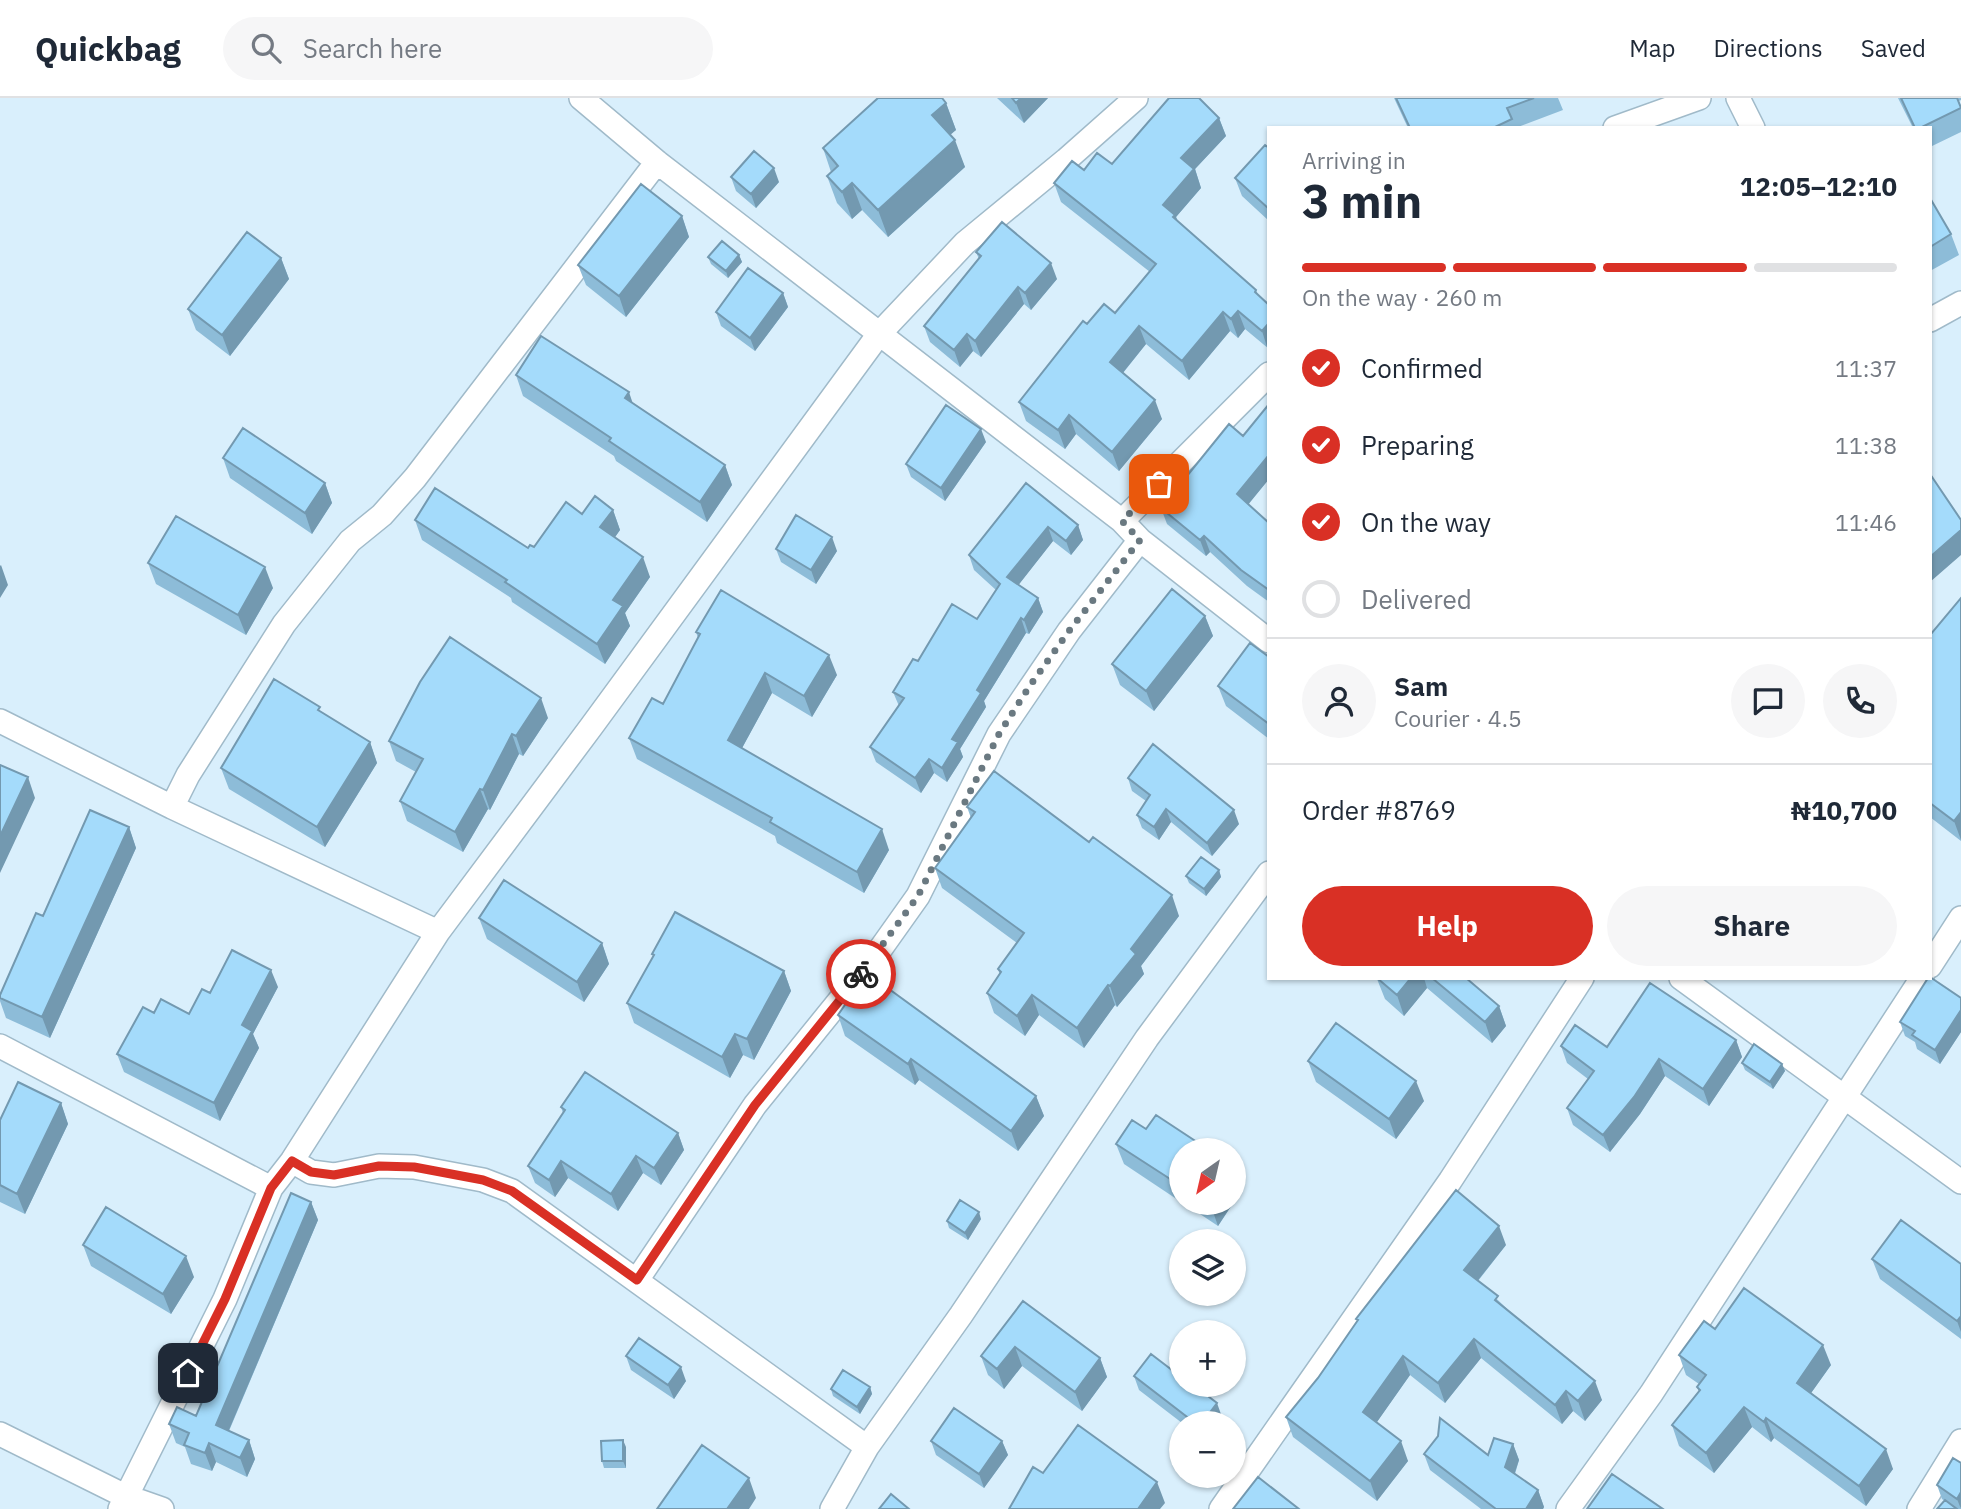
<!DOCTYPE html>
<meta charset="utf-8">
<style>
body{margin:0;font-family:"IBM Plex Sans",sans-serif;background:#f6f6f7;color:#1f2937;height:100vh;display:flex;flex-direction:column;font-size:26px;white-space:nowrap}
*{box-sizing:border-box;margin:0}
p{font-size:23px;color:#747a83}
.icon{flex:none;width:38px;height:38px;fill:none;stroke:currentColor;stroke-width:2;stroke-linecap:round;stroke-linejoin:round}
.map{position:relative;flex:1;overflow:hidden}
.drawer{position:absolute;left:1267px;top:28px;width:665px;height:854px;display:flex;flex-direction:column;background:#fff;border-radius:0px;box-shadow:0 2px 5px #0004}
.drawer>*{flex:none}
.needle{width:46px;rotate:214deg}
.fabs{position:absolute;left:1169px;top:1040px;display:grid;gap:14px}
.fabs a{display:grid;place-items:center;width:77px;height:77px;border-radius:50%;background:#fff;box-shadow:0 2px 5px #0004;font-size:35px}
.pin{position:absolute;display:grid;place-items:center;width:60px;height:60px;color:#fff;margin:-30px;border-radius:14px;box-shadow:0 4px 10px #0006}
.courier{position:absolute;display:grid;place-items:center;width:70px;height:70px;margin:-35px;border:5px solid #d93025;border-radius:50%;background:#fff;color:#222;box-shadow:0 2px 9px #0007}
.headline em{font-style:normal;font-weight:700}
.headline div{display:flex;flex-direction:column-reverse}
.headline{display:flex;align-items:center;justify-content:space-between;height:119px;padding:0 35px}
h1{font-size:46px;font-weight:700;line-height:52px}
.bar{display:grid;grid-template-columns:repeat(4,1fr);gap:10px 7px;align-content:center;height:84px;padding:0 35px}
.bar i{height:9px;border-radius:5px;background:#e0e1e3}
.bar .selected{background:#d93025}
.bar p{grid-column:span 4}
.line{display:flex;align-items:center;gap:18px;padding:0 35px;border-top:2px solid #e0e1e3}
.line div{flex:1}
.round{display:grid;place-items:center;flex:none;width:74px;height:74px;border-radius:37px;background:#f6f6f7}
ol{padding:0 35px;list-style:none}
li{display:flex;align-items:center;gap:21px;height:77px}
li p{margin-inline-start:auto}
li .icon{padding:7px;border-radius:50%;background:#d93025;color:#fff;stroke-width:4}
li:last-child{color:#747a83}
li i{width:38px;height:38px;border:4px solid #e0e1e3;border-radius:50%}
.button{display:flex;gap:14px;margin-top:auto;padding:14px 35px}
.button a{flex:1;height:80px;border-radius:42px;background:#d93025;color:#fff;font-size:28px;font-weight:700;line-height:80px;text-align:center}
.button a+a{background:#f6f6f7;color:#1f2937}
header{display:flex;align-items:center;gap:42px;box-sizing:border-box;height:98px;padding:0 35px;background:#fff;border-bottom:2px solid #e0e1e3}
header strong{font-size:33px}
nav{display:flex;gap:38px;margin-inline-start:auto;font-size:24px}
.search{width:490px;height:63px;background:#f6f6f7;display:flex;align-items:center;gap:18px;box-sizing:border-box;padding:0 24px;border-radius:38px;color:#747a83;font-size:26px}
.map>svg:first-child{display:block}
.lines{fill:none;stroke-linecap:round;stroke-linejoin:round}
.minor-casing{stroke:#a0bac9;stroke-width:26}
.minor{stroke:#fff;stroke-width:23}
.wall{fill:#8dbcd8}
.shaded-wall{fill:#7399b0}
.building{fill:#a4dbfb;stroke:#7399b0;stroke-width:2}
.done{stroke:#6a7981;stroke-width:7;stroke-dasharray:0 12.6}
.route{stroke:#d93025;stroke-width:9}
</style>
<header>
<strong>Quickbag</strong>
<div class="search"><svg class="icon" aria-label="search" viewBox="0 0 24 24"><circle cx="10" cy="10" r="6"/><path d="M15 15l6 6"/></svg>Search here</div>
<nav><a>Map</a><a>Directions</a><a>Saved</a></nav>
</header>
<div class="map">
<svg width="1961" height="1411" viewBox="0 0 1961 1411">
<rect width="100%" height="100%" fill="#d9effc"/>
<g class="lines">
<g class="minor-casing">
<path id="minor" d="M581,0L657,64L1122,423L1140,442L1269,543
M1738,0L1753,30
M1615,30L1699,0
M1930,222L1961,205
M1122,423L1269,276
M0,623L172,709L438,834
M172,709L188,677L284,526L350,443L382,417L415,380L657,64
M1930,868L1961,820
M1681,880L1961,1084
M0,948L271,1090
M292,1063L311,1074L334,1077L379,1068L414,1069L483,1082L512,1093L867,1349
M637,1182L755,1007L874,860L918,798L999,636L1069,533L1140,442
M0,1336L125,1398L162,1411
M120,1411L225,1201L271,1090L292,1063L438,834L591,629L879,236L965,145L1066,62L1136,0
M832,1411L867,1349L961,1217L1147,940L1269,775
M1221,1411L1450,1083L1582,880
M1568,1411L1651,1296L1922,880
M1919,1411L1961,1343"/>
</g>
<use href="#minor" class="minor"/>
</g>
<path class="wall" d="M997,0H1048L1024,25Z
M1394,0H1558L1563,12L1515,30H1408Z
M1898,0H1961V2L1959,3L1961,8V34L1930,49V30H1913Z
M946,5L956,32L950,36L965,69L888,139L862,112L852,121L837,105L827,78L831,74L823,50Z
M1219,20L1226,38L1195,71L1201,90L1176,119L1178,123L1256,192L1258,197L1269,207V251L1245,231L1238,240L1230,233L1189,282L1146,246L1123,275L1162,321L1119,373L1076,336L1065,351L1026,323L1019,304L1087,226L1115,215L1150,174L1061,104L1054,85L1084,72L1112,66Z
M1269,50V123L1242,98L1235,80Z
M731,79L779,84L756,110L736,93Z
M1930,100L1951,136L1959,157L1930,173Z
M682,118L689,139L626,219L586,187L578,167Z
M976,154L1057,181L1031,212L1024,206L981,259L973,253L960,269L930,244L924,228L979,161Z
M739,157L742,164L728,180L711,166L708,159Z
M281,160L289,181L230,258L196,232L188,211Z
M783,195L788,209L755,253L721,228L716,214Z
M516,277L633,305L725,367L732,387L707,424L616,363L614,358L523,298Z
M1269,306V381L1248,406L1269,425V504L1247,488L1210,454L1206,458L1167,426L1161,410L1243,338Z
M986,344L945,403L911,379L906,366Z
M223,360L325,385L332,405L312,436L230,380Z
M1026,385L1078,427L1083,442L1071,457L1053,443L1018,487L1038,500L1043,514L1029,536L1026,535L984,603L986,609L960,651L963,659L947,684L934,675L921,695L876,664L870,649L899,608L893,594L918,563L977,521L996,492L974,472L969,457Z
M613,412L620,432L615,439L650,479L625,515L630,528L605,566L512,504L511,500L422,442L415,422L528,450L534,449L582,416Z
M776,451L837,453L816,486L781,464Z
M148,465L273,490L246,537L156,486Z
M1961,500V743L1930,719V537Z
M1205,518L1213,538L1154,613L1120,587L1112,566Z
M696,534L837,577L812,619L772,595L742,650L889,752L864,795L777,745L775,738L637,661L629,640L663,606L698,540Z
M1269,559V641L1226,608L1218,588Z
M323,615L370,644L377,665L325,749L229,691L221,670Z
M548,620L523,658L519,656L490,712L488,711L463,754L407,723L400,703L416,674L396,663L389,643Z
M1128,680L1239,726L1212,758L1171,724L1159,742L1142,730L1137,717L1146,703L1132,693Z
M967,709L1179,818L1141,868L1144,876L1117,909L1115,907L1084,950L1039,917L1025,938L994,915L987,895L1000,877L998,871L1017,845L942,790L935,770L971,720Z
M129,729L136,750L50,940L6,920L0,903V897L43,818Z
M1219,772L1221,779L1206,798L1189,785L1186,778Z
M479,820L602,845L609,866L584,904L487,841Z
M652,856L784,873L791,893L754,962L743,957L730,980L634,925L627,905L653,859Z
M1466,880L1499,908L1506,928L1492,945L1427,890L1404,918L1385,901L1377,881Z
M278,889L253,936L259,950L220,1023L124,974L117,956L154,915L189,916L210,895Z
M1961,900V934L1940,966L1917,951L1915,944L1905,938L1900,924Z
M838,917L1036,998L1044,1018L1018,1053L919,982L915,987L845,938Z
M1736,942L1742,959L1709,1008L1665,978L1640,1016L1610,1054L1573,1027L1567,1010L1588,981L1567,965L1561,948L1607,949Z
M1308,963L1424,1003L1396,1041L1316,984Z
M1742,965L1782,966L1785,973L1773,991L1745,972Z
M61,1005L68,1026L25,1116L0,1104V1022Z
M561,1009L678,1035L684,1052L661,1087L643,1075L618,1113L568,1080L555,1099L535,1085L528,1068L563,1015Z
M1146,1031L1181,1052V1104L1124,1066L1116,1046Z
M1236,1069L1243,1090L1218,1128L1182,1104H1234Z
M311,1104L318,1122L229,1333L249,1342L255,1361L247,1379L216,1364L212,1373L191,1366L185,1349L176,1345L169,1326L196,1318Z
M981,1121L968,1142L949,1130L947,1123Z
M83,1147L194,1179L171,1216L91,1168Z
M1506,1147L1478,1183L1602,1302L1585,1323L1573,1313L1562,1326L1481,1260L1445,1305L1410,1277L1376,1325L1408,1363L1377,1403L1293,1339L1286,1319L1318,1280L1357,1224L1356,1221Z
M1872,1161L1961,1166V1241L1880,1181Z
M1023,1203L1100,1260L1107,1279L1082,1313L1022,1268L1004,1291L988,1277L981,1258Z
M1715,1231L1831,1267L1811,1295L1893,1371L1866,1408L1774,1340L1771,1344L1752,1329L1714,1375L1679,1348L1672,1327L1699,1294L1697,1289L1699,1286L1686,1277L1679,1257Z
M626,1258L686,1283L674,1301L631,1272Z
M1134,1278L1222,1319L1217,1325H1182L1139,1292Z
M870,1289L872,1296L860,1316L833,1298L831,1291Z
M931,1343H1002L1008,1357L984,1390L936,1357Z
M1513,1346L1519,1362L1515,1376L1538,1392L1544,1409L1543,1411H1481L1430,1372L1424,1356L1488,1357Z
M626,1349V1370H604L602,1363Z
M1953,1360L1961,1411H1957L1942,1401L1937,1387Z"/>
<path class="shaded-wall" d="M1021,0H1048L1024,25L1016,5Z
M946,5L956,32L942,44L932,17Z
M1219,20L1226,38L1195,71L1201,90L1176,119L1182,136L1163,107L1181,60Z
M955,42L965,69L888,139L878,112Z
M774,70L779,84L756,110L751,96Z
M852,85L862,112L852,121L842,94Z
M682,118L689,139L626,219L619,198Z
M739,157L742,164L728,180L726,173Z
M281,160L289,181L230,258L222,237Z
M1051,165L1057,181L1031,212L1025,195Z
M1018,189L1024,206L981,259L975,243Z
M783,195L788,209L755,253L750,240Z
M1238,213L1245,231L1238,240L1231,221Z
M1223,214L1230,233L1189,282L1182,263Z
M1269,225V251L1268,252L1262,233Z
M1139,228L1146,246L1117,282L1110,264Z
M967,236L973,253L960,269L954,252Z
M629,294L636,315L625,300Z
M1155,302L1162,321L1119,373L1112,354Z
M1069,317L1076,336L1065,351L1058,332Z
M981,331L986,344L945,403L941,390Z
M1269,357V381L1243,413L1237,396Z
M725,367L732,387L707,424L700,404Z
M325,385L332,405L312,436L305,415Z
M613,412L620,432L608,449L600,429Z
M1078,427L1083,442L1071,457L1066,443Z
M1048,429L1053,443L1013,494L1007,479Z
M1961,432V457L1930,484V459Z
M1204,438L1210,454L1206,458L1200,442Z
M832,439L837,453L816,486L811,472Z
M643,459L650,479L625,515L630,528L605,566L597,546L613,502Z
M1,467L8,487L0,500V468Z
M265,469L273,490L246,537L238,517Z
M1038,500L1043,514L1029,536L1024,522Z
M1205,518L1213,538L1154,613L1146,593Z
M1021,520L1026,535L984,603L986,609L960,651L963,659L947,684L942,670L952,641L977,592Z
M829,557L837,577L812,619L804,598Z
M765,575L772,595L735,663L728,642Z
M541,600L548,620L523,658L516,638Z
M512,636L519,656L490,712L483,692Z
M370,644L377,665L325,749L317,729Z
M929,661L934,675L921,695L915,680Z
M28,679L35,700L0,775V738Z
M480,691L488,711L463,754L455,734Z
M1166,711L1171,724L1159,742L1154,729Z
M1234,712L1239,726L1212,758L1207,745Z
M1961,714V742L1954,723Z
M129,729L136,750L50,940L42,919Z
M882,731L889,752L864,795L857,774Z
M1219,772L1221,779L1206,798L1204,791Z
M1172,797L1179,818L1141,868L1144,876L1117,909L1110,888L1131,851Z
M602,845L609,866L584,904L577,884Z
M271,872L278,889L253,936L259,950L220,1023L214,1005L242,927Z
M784,873L791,893L754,962L747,941Z
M1411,880H1424L1427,890L1404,918L1397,897Z
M1108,887L1115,907L1084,950L1077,930Z
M1032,897L1039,917L1025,938L1017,918Z
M1499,908L1506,928L1492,945L1485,924Z
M1961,912V934L1940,966L1935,952Z
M735,936L743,957L730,980L722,959Z
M1736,942L1742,959L1709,1008L1703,991Z
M911,961L919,982L915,987L908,966Z
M1659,961L1665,978L1640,1016L1610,1054L1603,1037Z
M1782,966L1785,973L1773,991L1770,984Z
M1416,983L1424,1003L1396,1041L1389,1021Z
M1036,998L1044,1018L1018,1053L1011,1033Z
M61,1005L68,1026L25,1116L17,1096Z
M678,1035L684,1052L661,1087L654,1070Z
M636,1058L643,1075L618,1113L611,1096Z
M561,1063L568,1080L555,1099L549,1082Z
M1236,1069L1243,1090L1218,1128L1211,1108L1213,1104H1234V1073Z
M311,1104L318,1122L223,1346L216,1327Z
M979,1114L981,1121L968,1142L965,1135Z
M1499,1128L1506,1147L1471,1191L1464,1172Z
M186,1158L194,1179L171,1216L163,1196Z
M1961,1218V1234L1957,1223Z
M1474,1241L1481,1260L1445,1305L1438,1285Z
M1823,1247L1831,1267L1804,1305L1797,1285Z
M1015,1249L1022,1268L1004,1291L997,1271Z
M1403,1258L1410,1277L1370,1334L1363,1314Z
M1100,1260L1107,1279L1082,1313L1075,1294Z
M681,1269L686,1283L674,1301L668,1287Z
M1595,1283L1602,1302L1585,1323L1578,1303Z
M870,1289L872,1296L860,1316L857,1309Z
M1566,1293L1573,1313L1562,1326L1555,1307Z
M1217,1305L1222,1319L1217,1325H1202Z
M1744,1309L1752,1329L1714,1375L1706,1355Z
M1766,1320L1774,1340L1771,1344L1764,1324Z
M249,1342L255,1361L247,1379L240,1360Z
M623,1342L626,1349V1370L623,1363Z
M1002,1343L1008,1357L984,1390L979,1376Z
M1401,1343L1408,1363L1377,1403L1370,1383Z
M209,1345L216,1364L212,1373L205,1355Z
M1513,1346L1519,1362L1511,1386L1505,1369Z
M1886,1351L1893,1371L1866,1408L1859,1388Z
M749,1380L756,1400L749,1411H727Z
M1157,1384L1165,1405L1160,1411H1138Z
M1538,1392L1544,1409L1543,1411H1526Z
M1961,1394V1411L1957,1401Z"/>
<path class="building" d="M878,0H942L946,5L932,17L955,42L878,112L852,85L842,94L827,78L838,68L823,50Z
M1012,0H1021L1016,5Z
M1169,0H1199L1219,20L1181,60L1194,71L1163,107L1175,117L1173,119L1256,192L1255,194L1269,207V225L1262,233L1238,213L1231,221L1223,214L1182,263L1139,228L1110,264L1155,302L1112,354L1069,317L1058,332L1019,304L1083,223L1087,226L1104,206L1115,215L1156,166L1054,85L1072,63L1084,72L1097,55L1112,66Z
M1396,0H1534L1507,10L1512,21L1493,30H1410Z
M1901,0H1957L1961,10L1920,30H1915Z
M1265,47L1269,50V111L1235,80Z
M754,53L774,70L751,96L731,79Z
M641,86L682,118L619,198L578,167Z
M1930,100L1951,136L1930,149Z
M1002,124L1051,165L1025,195L1018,189L975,243L967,236L954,252L924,228L981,158L976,154Z
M247,134L281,160L222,237L188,211Z
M722,143L739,157L726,173L708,159Z
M748,170L783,195L750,240L716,214Z
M541,238L629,294L625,300L725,367L700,404L609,343L611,340L516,277Z
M1269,306V357L1237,396L1269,425V492L1241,472L1204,438L1200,442L1161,410L1229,326L1243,338Z
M946,307L981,331L941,390L906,366Z
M243,330L325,385L305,415L223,360Z
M1930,376L1961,422V432L1930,459Z
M1026,385L1078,427L1066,443L1048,429L1007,479L1038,500L1024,522L1021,520L977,592L981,595L952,641L958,644L942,670L929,661L915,680L870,649L904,600L893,594L913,561L918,563L952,506L977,521L1000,486L969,457Z
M435,390L528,450L530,447L534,449L566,404L582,416L595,398L613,412L600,429L643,459L613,502L623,508L597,546L505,484L507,482L415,422Z
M796,417L832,439L811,472L776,451Z
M176,418L265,469L238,517L148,465Z
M1172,491L1205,518L1146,593L1112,566Z
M721,492L829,557L804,598L765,575L728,642L882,731L857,774L770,724L772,720L629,640L652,600L663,606L700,536L696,534Z
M1961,500V714L1954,723L1930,705V537Z
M450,539L541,600L516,638L512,636L483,692L480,691L455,734L400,703L423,661L389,643L420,584Z
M1250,545L1269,559V626L1218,588Z
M274,581L320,609L318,612L370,644L317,729L221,670Z
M1153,646L1234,712L1207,745L1166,711L1154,729L1137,717L1150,697L1128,680Z
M0,667L28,679L0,738Z
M994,673L1089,744L1093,739L1172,797L1131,851L1136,856L1110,888L1108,887L1077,930L1032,897L1017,918L987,895L1001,874L998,871L1024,835L935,770L975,714L967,709Z
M90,712L129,729L42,919L0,900V897L36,815L43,818Z
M1201,759L1219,772L1204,791L1186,778Z
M504,782L602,845L577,884L479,820Z
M675,814L784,873L747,941L735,936L722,959L627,905L654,857L652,856Z
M232,852L271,872L242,927L252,933L214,1005L117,956L143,909L154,915L161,901L189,916L202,891L210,895Z
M867,875L1036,998L1011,1033L911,961L908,966L838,917Z
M1930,879L1961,900V912L1935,952L1912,937L1915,933L1900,924L1928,880H1930Z
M1377,880H1411L1397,897Z
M1432,880H1466L1499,908L1485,924Z
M1650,885L1736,942L1703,991L1659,961L1634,999L1603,1037L1567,1010L1594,973L1561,948L1575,927L1607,949Z
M1336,925L1416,983L1389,1021L1308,963Z
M1754,946L1782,966L1770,984L1742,965Z
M585,974L678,1035L654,1070L636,1058L611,1096L561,1063L549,1082L528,1068L565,1012L561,1009Z
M18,984L61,1005L17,1096L0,1087V1022Z
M1156,1017L1209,1052H1181V1088L1116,1046L1132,1022L1146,1031Z
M1456,1092L1499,1128L1464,1172L1498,1198L1495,1202L1595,1283L1578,1303L1566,1293L1555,1307L1474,1241L1438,1285L1403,1258L1363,1314L1401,1343L1370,1383L1286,1319L1318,1280L1358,1222L1356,1221Z
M291,1095L311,1104L216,1327L249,1342L240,1360L209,1345L205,1355L184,1347L189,1335L169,1326L177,1309L196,1318Z
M960,1102L979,1114L965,1135L947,1123Z
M106,1109L186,1158L163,1196L83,1147Z
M1901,1122L1961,1166V1218L1957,1223L1872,1161Z
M1744,1190L1823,1247L1797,1285L1886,1351L1859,1388L1766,1320L1764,1324L1744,1309L1706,1355L1672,1327L1700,1292L1697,1289L1706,1277L1679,1257L1704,1223L1715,1231Z
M1023,1203L1100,1260L1075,1294L1015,1249L997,1271L981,1258Z
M639,1240L681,1269L668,1287L626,1258Z
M1151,1256L1181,1279V1286H1192L1217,1305L1202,1325H1195L1134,1278Z
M843,1272L870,1289L857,1309L831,1291Z
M954,1310L1002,1343L979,1376L931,1343Z
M1440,1320L1488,1357L1494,1340L1513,1346L1505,1369L1538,1392L1526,1411H1496L1424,1356L1438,1338Z
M1078,1327L1157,1384L1138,1411H1009L1033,1369L1043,1375Z
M623,1342V1363H602L601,1343Z
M702,1347L749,1380L727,1411H657Z
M1953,1360L1961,1365V1394L1957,1401L1937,1387Z
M1612,1376L1663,1411H1587Z
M1258,1379L1299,1411H1233Z
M891,1396L909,1411H879Z
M1945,1402L1957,1411H1937Z"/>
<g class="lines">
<path class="done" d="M861,876L918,798L999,636L1029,589L1069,533L1140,442L1122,423L1159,386"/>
<path class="route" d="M188,1275L225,1201L271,1090L292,1063L311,1074L334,1077L379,1068L414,1069L483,1082L512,1093L637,1182L755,1007L861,876"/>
</g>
</svg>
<div class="fabs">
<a><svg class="needle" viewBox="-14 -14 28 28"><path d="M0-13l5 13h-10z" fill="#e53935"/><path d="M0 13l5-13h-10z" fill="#747a83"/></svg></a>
<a><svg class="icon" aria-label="layers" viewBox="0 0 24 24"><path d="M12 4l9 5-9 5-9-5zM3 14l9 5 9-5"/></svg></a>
<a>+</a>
<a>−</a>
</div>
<div class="pin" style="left:1159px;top:386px;background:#ea580c"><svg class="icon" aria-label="bag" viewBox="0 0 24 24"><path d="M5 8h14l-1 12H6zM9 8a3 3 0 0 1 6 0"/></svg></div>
<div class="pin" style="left:188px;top:1275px;background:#1f2937"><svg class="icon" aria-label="home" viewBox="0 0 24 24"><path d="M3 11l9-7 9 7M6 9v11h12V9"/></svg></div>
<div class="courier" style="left:861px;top:876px"><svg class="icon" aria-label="bike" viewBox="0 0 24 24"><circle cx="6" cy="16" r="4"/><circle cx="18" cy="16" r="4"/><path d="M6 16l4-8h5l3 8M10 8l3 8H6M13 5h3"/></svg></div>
<section class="drawer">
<div class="headline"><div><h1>3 min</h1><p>Arriving in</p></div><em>12:05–12:10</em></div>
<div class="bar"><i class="selected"></i><i class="selected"></i><i class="selected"></i><i></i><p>On the way · 260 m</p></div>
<ol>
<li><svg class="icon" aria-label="check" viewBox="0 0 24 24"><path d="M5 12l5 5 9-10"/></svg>Confirmed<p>11:37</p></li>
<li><svg class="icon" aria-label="check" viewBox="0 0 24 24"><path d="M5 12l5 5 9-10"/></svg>Preparing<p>11:38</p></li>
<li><svg class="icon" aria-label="check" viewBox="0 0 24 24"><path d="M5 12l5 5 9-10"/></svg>On the way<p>11:46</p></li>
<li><i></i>Delivered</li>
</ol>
<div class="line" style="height:126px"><a class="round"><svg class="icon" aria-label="person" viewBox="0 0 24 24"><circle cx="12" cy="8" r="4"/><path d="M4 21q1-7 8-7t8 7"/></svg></a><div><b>Sam</b><p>Courier · 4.5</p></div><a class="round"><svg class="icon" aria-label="chat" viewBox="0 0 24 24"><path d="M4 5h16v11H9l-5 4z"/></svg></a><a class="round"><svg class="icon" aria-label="phone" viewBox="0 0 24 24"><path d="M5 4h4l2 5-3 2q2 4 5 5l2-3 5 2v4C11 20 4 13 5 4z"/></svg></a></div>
<div class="line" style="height:91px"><div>Order #8769</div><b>₦10,700</b></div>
<div class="button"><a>Help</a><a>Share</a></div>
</section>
</div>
